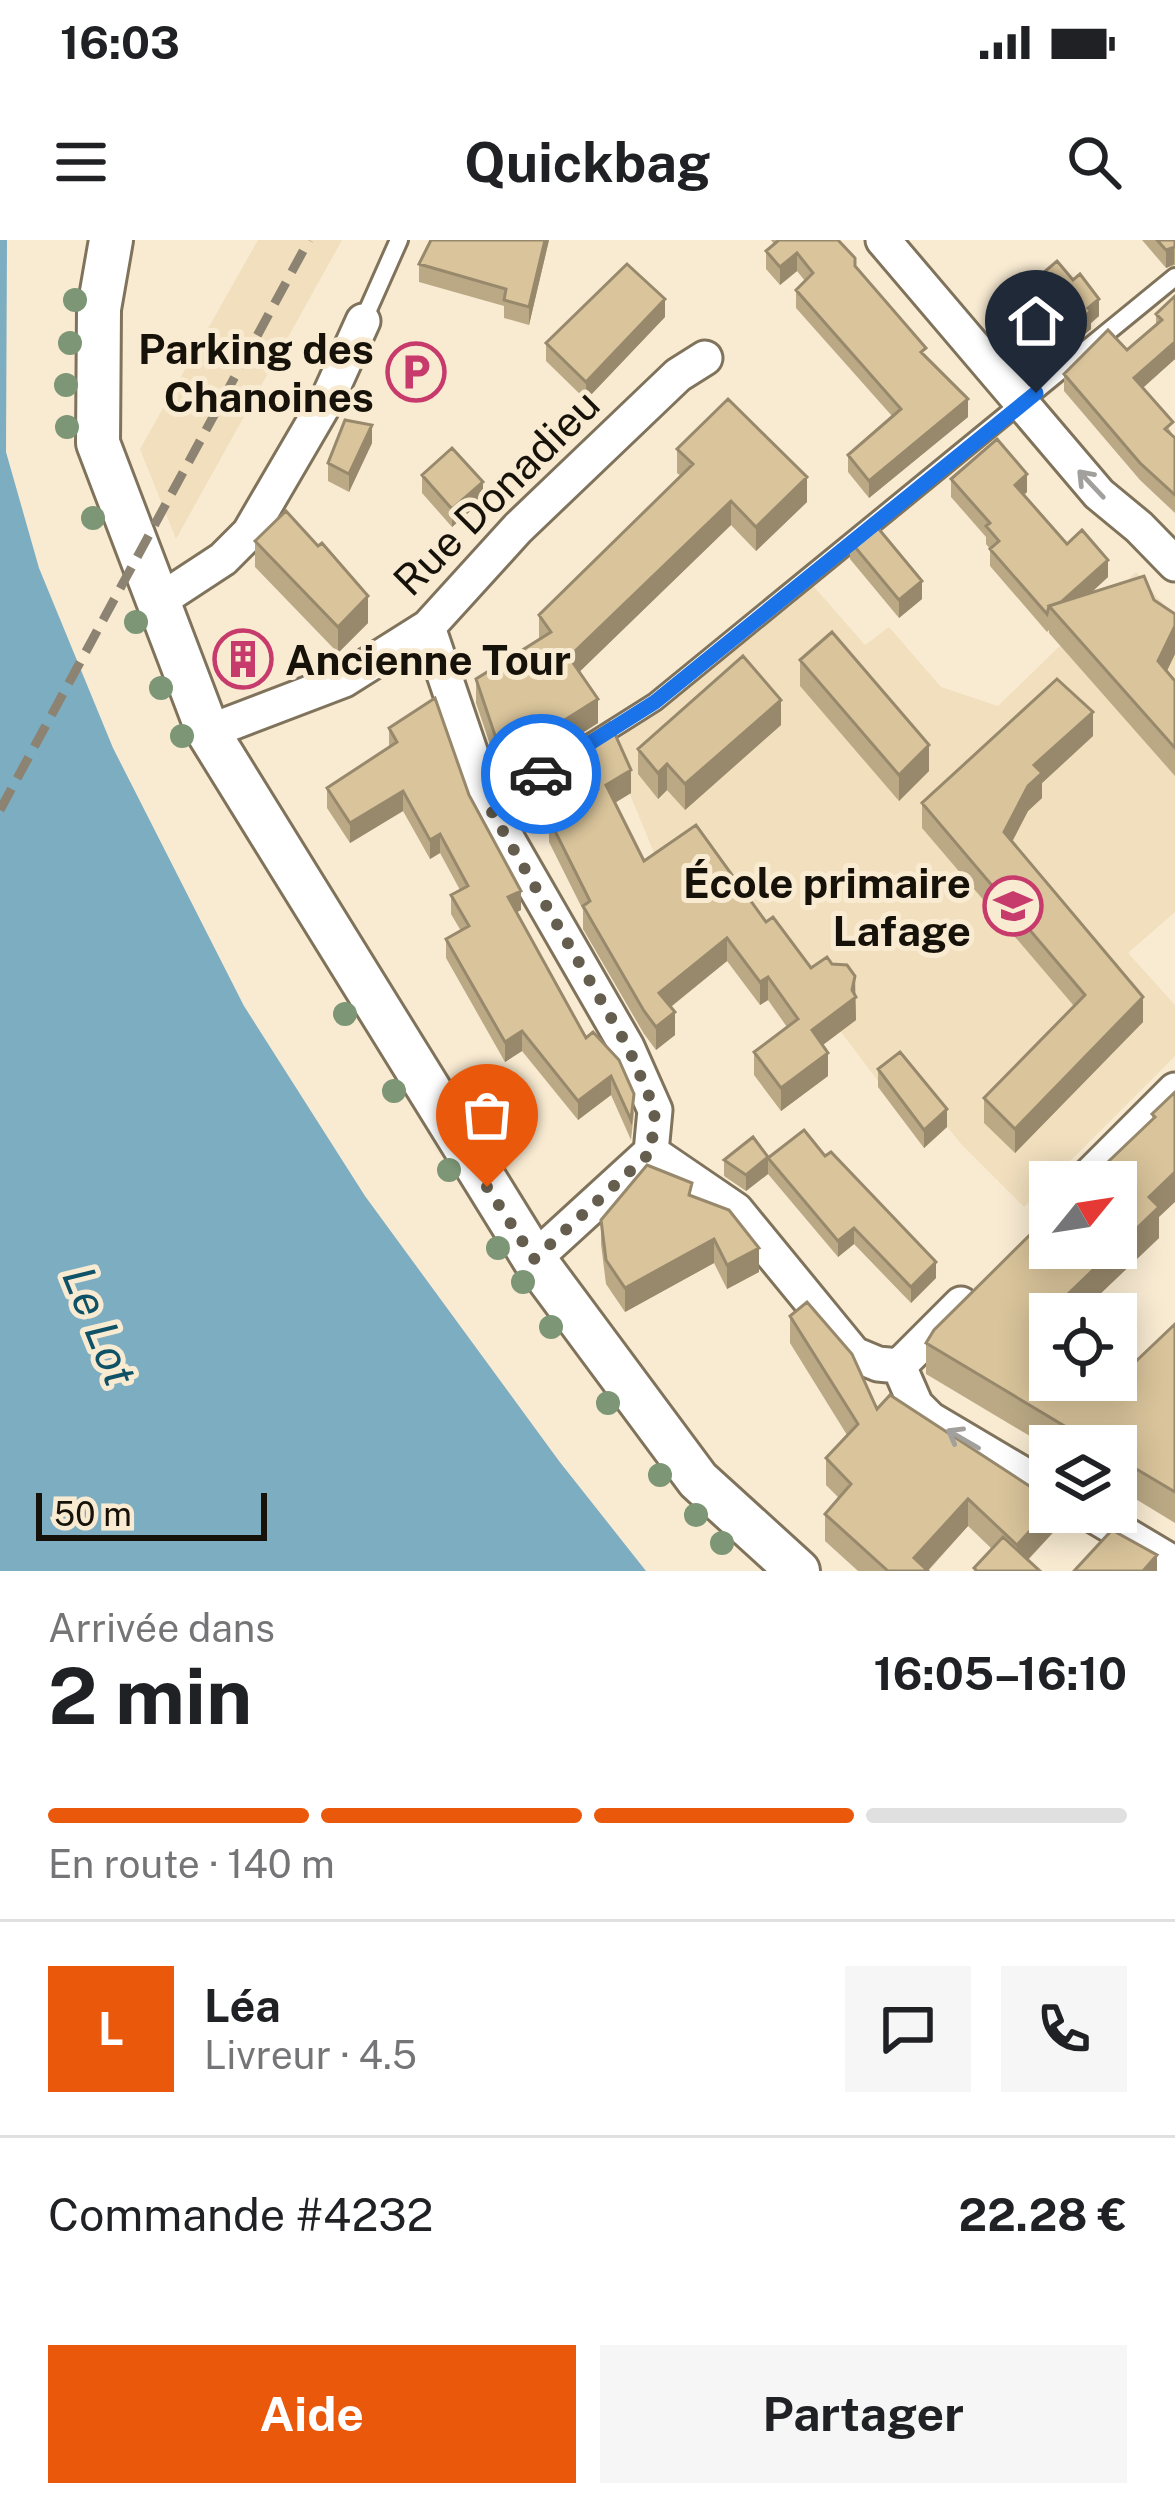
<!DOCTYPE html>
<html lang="fr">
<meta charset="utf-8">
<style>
body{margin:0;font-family:"Public Sans",sans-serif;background:#f6f6f6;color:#202124;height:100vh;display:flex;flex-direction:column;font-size:45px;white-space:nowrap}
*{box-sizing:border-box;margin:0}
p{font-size:39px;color:#757577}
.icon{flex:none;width:66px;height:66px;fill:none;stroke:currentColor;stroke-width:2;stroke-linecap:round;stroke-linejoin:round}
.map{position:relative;height:1331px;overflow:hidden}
.panel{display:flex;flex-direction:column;background:#fff;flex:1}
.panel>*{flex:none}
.needle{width:78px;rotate:60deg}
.tools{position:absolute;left:1029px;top:921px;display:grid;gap:24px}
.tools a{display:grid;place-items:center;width:108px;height:108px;border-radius:0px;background:#fff;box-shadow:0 6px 30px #0003;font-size:60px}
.scale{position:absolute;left:36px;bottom:30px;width:231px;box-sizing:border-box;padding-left:12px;border:6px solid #161209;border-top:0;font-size:33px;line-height:42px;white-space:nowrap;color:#161209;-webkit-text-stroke:9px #f9ebd2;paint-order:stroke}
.pin{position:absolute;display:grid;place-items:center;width:102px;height:102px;color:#fff;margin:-123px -51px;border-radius:50% 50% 50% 0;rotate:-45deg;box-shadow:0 0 12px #0007}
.pin .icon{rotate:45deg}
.courier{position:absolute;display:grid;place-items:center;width:120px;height:120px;margin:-60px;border:9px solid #1a73e8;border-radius:50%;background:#fff;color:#222;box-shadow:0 3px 15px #0007}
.head em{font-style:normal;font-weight:700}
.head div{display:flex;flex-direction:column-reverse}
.head{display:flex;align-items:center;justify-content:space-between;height:204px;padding:0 48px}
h1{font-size:78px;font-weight:700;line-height:90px}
.bar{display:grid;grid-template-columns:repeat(4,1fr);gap:18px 12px;align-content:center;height:144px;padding:0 48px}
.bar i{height:15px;border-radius:9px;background:#e0e0e0}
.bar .on{background:#ea580c}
.bar p{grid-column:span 4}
.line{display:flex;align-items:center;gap:30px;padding:0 48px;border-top:3px solid #e0e0e0}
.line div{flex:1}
.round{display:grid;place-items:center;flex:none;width:126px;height:126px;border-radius:0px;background:#f6f6f6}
.cta{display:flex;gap:24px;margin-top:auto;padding:24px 48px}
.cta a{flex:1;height:138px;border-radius:0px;background:#ea580c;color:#fff;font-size:48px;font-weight:700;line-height:138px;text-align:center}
.cta a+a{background:#f6f6f6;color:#202124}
.status{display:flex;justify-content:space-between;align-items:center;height:84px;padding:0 60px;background:#fff;direction:ltr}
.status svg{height:33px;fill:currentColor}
header{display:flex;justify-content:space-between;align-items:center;height:156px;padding:0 48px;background:#fff;font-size:54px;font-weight:700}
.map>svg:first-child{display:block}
.built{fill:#f1dfbe}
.water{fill:#7dadc1}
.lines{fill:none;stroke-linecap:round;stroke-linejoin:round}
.service-casing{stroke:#80735c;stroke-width:22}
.minor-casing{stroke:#80735c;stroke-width:39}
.tertiary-casing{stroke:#80735c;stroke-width:48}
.service{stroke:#fff;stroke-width:16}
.minor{stroke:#fff;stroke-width:33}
.tertiary{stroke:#fff;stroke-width:42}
.rail{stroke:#8c8372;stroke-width:9;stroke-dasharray:24 12;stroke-linecap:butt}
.tree{fill:#7c9676}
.wall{fill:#bba985}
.shaded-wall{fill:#98896c}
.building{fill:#d9c49b;stroke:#98896c;stroke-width:3}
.oneway{stroke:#a2a09d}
.done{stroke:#655e4f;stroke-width:12;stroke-dasharray:0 21.6}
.route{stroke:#1a73e8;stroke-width:15}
.labels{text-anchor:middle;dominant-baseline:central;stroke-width:10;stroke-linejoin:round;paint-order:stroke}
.poi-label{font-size:42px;font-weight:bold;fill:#161209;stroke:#f9ebd2;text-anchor:end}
.street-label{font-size:42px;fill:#161209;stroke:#f9ebd2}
.water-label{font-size:45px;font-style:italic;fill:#0f5267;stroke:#f9ebd2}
</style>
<div class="status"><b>16:03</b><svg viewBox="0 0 49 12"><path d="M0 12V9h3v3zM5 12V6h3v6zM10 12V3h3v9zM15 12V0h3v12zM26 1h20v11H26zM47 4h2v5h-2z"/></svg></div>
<header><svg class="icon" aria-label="menu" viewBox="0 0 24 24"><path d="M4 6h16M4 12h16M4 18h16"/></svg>Quickbag<svg class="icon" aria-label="search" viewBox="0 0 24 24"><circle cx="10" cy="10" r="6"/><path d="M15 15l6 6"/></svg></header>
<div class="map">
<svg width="1175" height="1331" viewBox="0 0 1175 1331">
<rect width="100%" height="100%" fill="#f9ebd2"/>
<path class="built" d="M258,0H342L176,299L140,209Z
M1136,332L1175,378V672L1128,713L1175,765V816L1024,967L963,906L901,831L881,845L766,692L719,727L664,637L610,506L796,362L808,340L865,405L889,387L941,447L998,466Z"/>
<path class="water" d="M0,0H7L6,212L39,328L113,508L244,766L365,956L559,1221L646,1331H0Z"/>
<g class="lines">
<g class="service-casing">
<path id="service" d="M363,81L399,0
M489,567L655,462L1175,37"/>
</g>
<g class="minor-casing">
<path id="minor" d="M883,0L1099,254L1139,287L1175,324
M159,361L223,319L249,293L329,156L363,81
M428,387L489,567L627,807L655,870L651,912L736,970L854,1114L878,1124L899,1126
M208,492L344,440L428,387L518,288L678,135L705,118
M1083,942L1175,850
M534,1019L651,912
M899,1126L961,1064
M899,1126L916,1165L930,1179L1050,1250
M1088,1272L1175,1324"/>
</g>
<g class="tertiary-casing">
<path id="tertiary" d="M111,0L99,69L98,203L208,492L534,1019L698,1240L798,1331"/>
</g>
<use href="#service" class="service"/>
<use href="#minor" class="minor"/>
<use href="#tertiary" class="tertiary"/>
<path class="rail" d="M0,570L309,0"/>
</g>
<g class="tree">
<circle cx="75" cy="60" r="12"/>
<circle cx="70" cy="103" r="12"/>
<circle cx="66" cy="145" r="12"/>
<circle cx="67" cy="187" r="12"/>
<circle cx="93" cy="278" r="12"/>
<circle cx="136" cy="382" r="12"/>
<circle cx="161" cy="448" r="12"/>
<circle cx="182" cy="496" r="12"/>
<circle cx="345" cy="774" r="12"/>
<circle cx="394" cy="851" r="12"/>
<circle cx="449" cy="930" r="12"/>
<circle cx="498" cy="1008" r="12"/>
<circle cx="523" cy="1042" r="12"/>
<circle cx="551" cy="1087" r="12"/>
<circle cx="608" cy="1163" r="12"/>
<circle cx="660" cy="1235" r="12"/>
<circle cx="696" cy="1275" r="12"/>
<circle cx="722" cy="1303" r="12"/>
</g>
<path class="wall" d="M431,0H549L529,85L504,78V66L419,42V24Z
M771,0H838L855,26L926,116L968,177L869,258L848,232V215L892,176L796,68V50L805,41L797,31L780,45L766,29V11L774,4Z
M1142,0H1175V25L1166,28Z
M1029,45L1099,76L1091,83V89L1064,111L1029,63Z
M1175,56V119L1142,148L1175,198V273L1140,240L1064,151V134L1127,110L1156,84V74Z
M665,77L586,160L546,121V103Z
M372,203L349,252L328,241V223Z
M677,209L807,262L756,311L731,285L579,432L598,483L503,543L476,463V439L539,400V375L681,236L677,233Z
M422,235L483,260L452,287L422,253Z
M951,239L1027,252L1024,255L1067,304L1108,337L1092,352L1154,360L1175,374V414L1167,431L1175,441V536L1049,393V390L1047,392L990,326V309L986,304V297L951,257Z
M255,301L368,383L338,413L255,327Z
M850,301L922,359L899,378L850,319Z
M800,420L929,531L899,561L800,446Z
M781,485L685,570L667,550L658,559L638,534V509Z
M389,488L469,555L521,670L517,672L586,798L634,873L631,900L611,855L578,880L522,811L505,822L446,718V699L461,691L451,674V655L460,650L440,613L430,619L403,571L350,603L327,568V548L389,507Z
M1093,496L1042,543V558L1028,571L1012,602L1143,782L1015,913L984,883V858L1074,766L922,588V563Z
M574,505L631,553L615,563L644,621L766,682L811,728L855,754L856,780L823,805L828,836L781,871L754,835V812L787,787L768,760L760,765L727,721L671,767L675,795L656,810L644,794L583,689V670L549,602V579L589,555L574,528Z
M878,829L947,887L924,908L878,847Z
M1175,852L1159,977V998L1079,1074H1050V1140L1131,1126L1175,1084V1283L1116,1247V1206H1050V1208L926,1134V1103L1152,880V874Z
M825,916L936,1038L911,1063L854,1004L838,1017L768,934L746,951L724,936V920Z
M692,957L759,1032L727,1049L714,1023L625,1072L606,1044L601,1004V980Z
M790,1076L877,1169L1060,1272V1285L1028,1320L1040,1331H974V1328L992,1309L968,1286L928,1331H858L825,1301V1274L839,1258L826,1245V1218L847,1195L790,1103Z"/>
<path class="shaded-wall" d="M545,0H549L529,85V67Z
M1174,7V24L1166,28V10Z
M797,13V31L780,45V27Z
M665,59V77L586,160V142Z
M1099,59V76L1091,83V89L1064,111V94Z
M1175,102V119L1134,156V138Z
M968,159V177L869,258V241Z
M372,185V203L349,252V234Z
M1027,234V252L1015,262V245Z
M807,237V262L756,311V287Z
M483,242V260L452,287V269Z
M731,261V285L569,442V417Z
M1108,320V337L1061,380L1052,370Z
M922,341V359L899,378V360Z
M368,356V383L338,413V387Z
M1175,386V414L1158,449V421Z
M598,459V483L503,543V519Z
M781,460V485L685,570V544Z
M1093,472V496L1042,543V558L1028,571L1004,617V592L1034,525Z
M929,505V531L899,561V535Z
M667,524V550L658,559V533Z
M631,530V553L606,568V545Z
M403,551V571L350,603V583Z
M440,594V613L430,619V600Z
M521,651V670L508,677V657Z
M727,698V721L659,776V753Z
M855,736L856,780L812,813V790L852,750Z
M768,737V760L760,765V742Z
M1143,757V782L1015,913V889Z
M675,772V795L656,810V787Z
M522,791V811L505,822V802Z
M828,813V836L781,871V848Z
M611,836V855L578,880V861Z
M947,869V887L924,908V890Z
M768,918V934L746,951V935Z
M1175,932V962L1159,977V998L1079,1074H1050V1102L1046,1075L1149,957Z
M854,988V1004L838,1017V1001Z
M714,999V1023L625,1072V1048Z
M759,1008V1032L727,1049V1025Z
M936,1022V1038L911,1063V1047Z
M968,1259V1286L927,1331L914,1318Z
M1050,1269V1272H1060V1285L1017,1331V1305Z
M1157,1315V1331H1143Z"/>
<path class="building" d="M431,0H545L529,67L504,60L506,49L419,24Z
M779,0H838L855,18V26L926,108L921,112L968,159L869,241L848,215L901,169L796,50L813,33L797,13L780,27L766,11Z
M1157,0H1175V7L1166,10Z
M1057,21L1073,40L1080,34L1099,59L1088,68L1091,71L1064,94L1029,45Z
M627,24L665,59L586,142L546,103Z
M1175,56V102L1134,138L1173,182L1165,189L1175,198V255L1140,223L1064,134L1108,90L1127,110L1162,80L1156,74Z
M728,159L807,237L756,287L731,261L569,417L598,459L503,519L476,439L551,392L539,375L693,224L677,209Z
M345,180L372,185L349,234L328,223Z
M997,199L1027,234L1015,245L1067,304L1082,290L1108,320L1061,362L1049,366L1047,374L990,309L999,301L986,286L990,283L951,239Z
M452,208L483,242L452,269L422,235Z
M286,271L318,306L322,303L368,356L338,387L255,301Z
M873,282L922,341L899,360L850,301Z
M1144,336L1154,360L1175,374V386L1158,421L1175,441V508L1049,366Z
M832,392L929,505L899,535L800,420Z
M743,416L781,460L685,544L667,524L658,533L638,509Z
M1057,439L1093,472L1034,525L1042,533L1028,546L1004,592L1143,757L1015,889L984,858L1085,755L922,563Z
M435,458L469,555L521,651L508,657L586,798L593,792L619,820L634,854L631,880L611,836L578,861L522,791L505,802L446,699L469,686L451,655L468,646L440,594L430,600L403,551L350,583L327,548L397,502L389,488Z
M610,483L631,530L606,545L644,621L696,585L766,682L773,677L811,728L827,717L832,724L847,725L855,736L852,750L856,757L812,790L828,813L781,848L754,812L798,779L768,737L760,742L727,698L659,753L675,772L656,787L644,771L583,666L590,661L549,579L598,549L574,505Z
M900,812L947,869L924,890L878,829Z
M1175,852V932L1149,957L1159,967L1046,1075L1050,1078V1140H1116V1117L1131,1126L1175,1084V1252L1116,1217V1206H1098L926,1103L934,1090L1050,975V1008H1116V942H1087L1155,877L1152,874Z
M804,890L825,916L831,912L936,1022L911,1047L854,988L838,1001L768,918Z
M753,897L768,917L746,935L724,920Z
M647,925L692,943L689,955L729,970L759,1008L727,1025L714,999L625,1048L606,1020L601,980Z
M807,1062L852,1114L877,1169L890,1155L1034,1249L1037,1246L1050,1253V1269L1017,1305L968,1259L914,1318L928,1331H888L825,1274L851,1244L826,1218L858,1184L790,1076Z
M1112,1290L1157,1315L1143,1331H1074Z
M1003,1297L1040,1331H977L974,1328Z"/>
<defs><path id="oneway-shaft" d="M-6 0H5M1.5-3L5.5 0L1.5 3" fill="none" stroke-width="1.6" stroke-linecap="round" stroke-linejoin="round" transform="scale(3)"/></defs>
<g class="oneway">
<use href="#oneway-shaft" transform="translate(1091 244) rotate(-133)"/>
<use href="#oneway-shaft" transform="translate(963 1199) rotate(-150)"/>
</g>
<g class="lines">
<path class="done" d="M487,947L534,1019L651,912L655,870L628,807L489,567L541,534"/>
<path class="route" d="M541,534L655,462L1036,153"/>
</g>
<defs>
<g id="parking-ring" transform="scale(3)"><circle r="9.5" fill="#f9ebd2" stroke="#c73b6c" stroke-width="1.5"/><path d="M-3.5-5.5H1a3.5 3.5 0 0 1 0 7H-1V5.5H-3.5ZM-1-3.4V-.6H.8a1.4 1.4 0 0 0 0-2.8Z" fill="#c73b6c"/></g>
<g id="building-ring" transform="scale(3)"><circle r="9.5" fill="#f9ebd2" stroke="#c73b6c" stroke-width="1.5"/><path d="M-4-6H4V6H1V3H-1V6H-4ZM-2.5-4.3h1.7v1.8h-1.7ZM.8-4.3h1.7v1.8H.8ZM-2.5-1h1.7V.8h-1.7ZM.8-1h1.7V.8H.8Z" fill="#c73b6c"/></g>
<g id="school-ring" transform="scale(3)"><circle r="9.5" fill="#f9ebd2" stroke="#c73b6c" stroke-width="1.5"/><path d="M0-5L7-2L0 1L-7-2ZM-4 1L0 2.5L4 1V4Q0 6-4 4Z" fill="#c73b6c"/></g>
</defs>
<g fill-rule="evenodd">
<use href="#parking-ring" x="416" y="132"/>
<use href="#building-ring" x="243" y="419"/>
<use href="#school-ring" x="1013" y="666"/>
</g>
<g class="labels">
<g class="poi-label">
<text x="374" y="108">Parking des<tspan x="374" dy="48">Chanoines</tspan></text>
<text x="285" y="419" text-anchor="start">Ancienne Tour</text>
<text x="971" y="642">École primaire<tspan x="971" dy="48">Lafage</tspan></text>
</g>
<g class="street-label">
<text transform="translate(496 252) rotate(-45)">Rue Donadieu</text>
</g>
<g class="water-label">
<text transform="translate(100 1086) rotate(68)">Le Lot</text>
</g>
</g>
</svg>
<div class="tools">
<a><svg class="needle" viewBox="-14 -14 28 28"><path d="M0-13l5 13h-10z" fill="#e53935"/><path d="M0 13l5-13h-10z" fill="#757577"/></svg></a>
<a><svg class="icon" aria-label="locate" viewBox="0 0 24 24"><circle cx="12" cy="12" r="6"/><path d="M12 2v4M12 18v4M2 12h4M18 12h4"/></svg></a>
<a><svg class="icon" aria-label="layers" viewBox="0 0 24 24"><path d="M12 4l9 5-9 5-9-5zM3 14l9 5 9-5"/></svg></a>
</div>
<div class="scale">50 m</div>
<div class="pin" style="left:487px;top:947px;background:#ea580c"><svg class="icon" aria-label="bag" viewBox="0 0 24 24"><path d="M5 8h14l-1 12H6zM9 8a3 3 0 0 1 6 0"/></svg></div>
<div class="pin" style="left:1036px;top:153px;background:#1f2937"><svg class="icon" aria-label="home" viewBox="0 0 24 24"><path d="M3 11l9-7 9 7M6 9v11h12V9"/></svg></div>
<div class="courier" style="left:541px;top:534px"><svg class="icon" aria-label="car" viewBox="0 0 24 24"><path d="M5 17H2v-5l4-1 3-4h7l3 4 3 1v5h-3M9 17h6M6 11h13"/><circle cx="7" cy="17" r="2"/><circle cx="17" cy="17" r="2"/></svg></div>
</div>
<section class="panel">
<div class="head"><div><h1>2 min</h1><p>Arrivée dans</p></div><em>16:05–16:10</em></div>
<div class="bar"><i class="on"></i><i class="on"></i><i class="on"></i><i></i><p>En route · 140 m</p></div>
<div class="line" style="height:216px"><b class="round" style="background:#ea580c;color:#fff">L</b><div><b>Léa</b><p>Livreur · 4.5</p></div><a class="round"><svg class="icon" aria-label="chat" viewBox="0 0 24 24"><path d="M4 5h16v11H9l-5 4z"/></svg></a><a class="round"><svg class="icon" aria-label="phone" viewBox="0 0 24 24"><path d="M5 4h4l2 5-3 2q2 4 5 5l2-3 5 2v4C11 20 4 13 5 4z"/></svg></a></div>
<div class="line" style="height:156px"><div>Commande #4232</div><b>22.28 €</b></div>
<div class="cta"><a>Aide</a><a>Partager</a></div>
</section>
